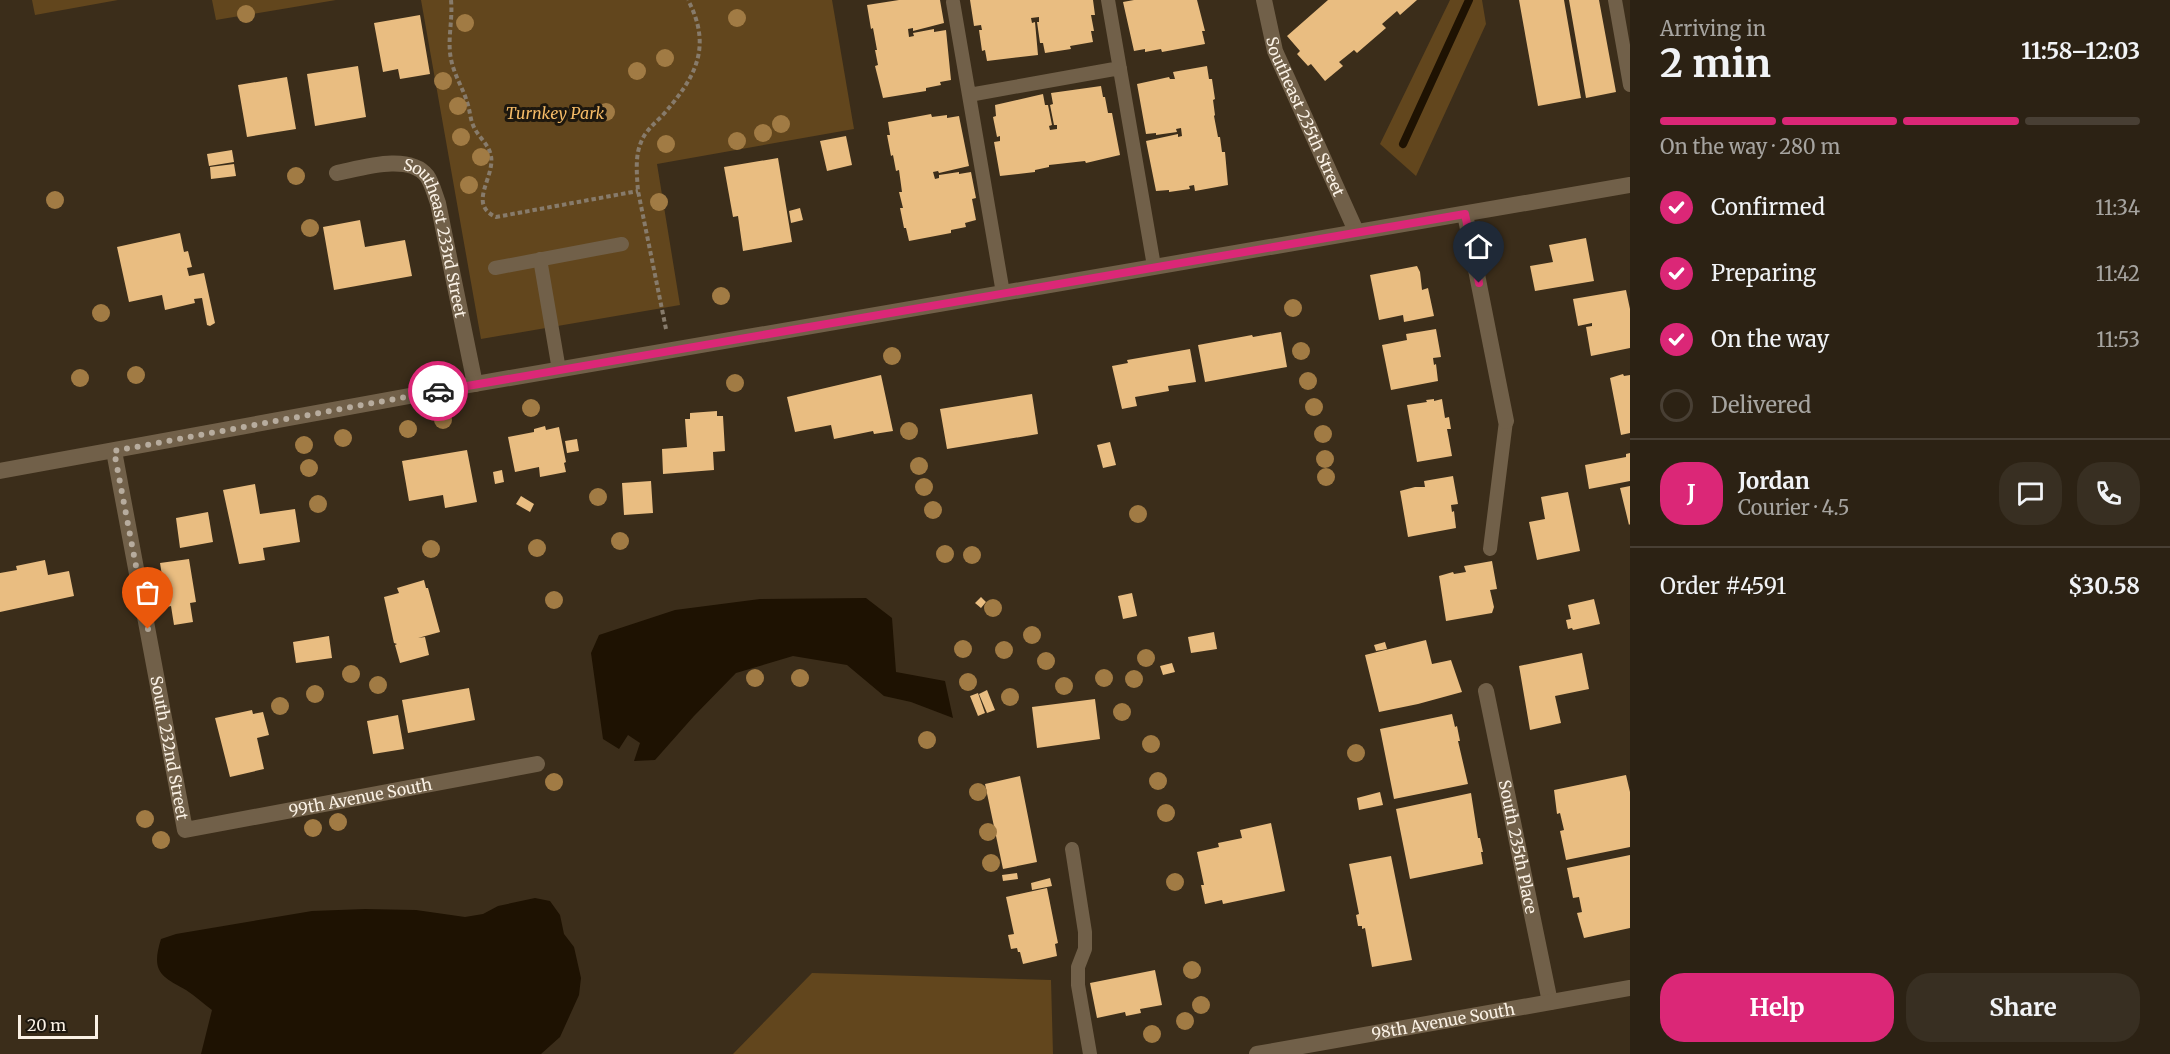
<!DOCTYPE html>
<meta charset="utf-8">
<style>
body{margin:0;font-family:Merriweather,serif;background:#382f22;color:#f1f3f6;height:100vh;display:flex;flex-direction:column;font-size:22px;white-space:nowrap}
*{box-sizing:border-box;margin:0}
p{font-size:20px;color:#a6a4a0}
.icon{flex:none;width:33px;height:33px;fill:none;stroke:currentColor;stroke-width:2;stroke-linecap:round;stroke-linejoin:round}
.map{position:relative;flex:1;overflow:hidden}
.panel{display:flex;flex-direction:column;background:#2c2214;width:540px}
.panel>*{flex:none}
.scale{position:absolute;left:18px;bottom:15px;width:80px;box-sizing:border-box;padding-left:6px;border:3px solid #faf1e5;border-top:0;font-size:16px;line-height:21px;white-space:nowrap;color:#faf1e5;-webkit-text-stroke:4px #1d170e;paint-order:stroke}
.pin{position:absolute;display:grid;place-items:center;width:51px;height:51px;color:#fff;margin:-62px -26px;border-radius:50% 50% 50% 0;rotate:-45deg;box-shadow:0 0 6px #0007}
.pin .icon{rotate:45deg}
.courier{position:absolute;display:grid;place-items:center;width:60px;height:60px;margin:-30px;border:4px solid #db2777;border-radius:50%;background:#fff;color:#222;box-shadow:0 2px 8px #0007}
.headline em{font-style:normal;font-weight:700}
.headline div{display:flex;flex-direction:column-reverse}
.headline{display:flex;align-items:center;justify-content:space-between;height:102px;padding:0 30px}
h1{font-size:39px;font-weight:700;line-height:45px}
.bar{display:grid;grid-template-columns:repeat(4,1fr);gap:9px 6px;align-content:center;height:72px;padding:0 30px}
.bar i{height:8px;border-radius:4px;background:#483f34}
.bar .selected{background:#db2777}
.bar p{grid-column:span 4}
.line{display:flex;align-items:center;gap:15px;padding:0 30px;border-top:2px solid #483f34}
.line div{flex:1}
.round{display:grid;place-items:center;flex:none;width:63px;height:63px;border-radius:24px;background:#382f22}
ol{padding:0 30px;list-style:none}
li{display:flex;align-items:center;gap:18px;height:66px}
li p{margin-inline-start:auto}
li .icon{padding:6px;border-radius:50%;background:#db2777;color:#fff;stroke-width:4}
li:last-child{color:#a6a4a0}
li i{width:33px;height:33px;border:3px solid #483f34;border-radius:50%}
.action{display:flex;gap:12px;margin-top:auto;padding:12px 30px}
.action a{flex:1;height:69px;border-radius:24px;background:#db2777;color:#fff;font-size:24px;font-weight:700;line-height:69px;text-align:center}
.action a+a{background:#382f22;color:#f1f3f6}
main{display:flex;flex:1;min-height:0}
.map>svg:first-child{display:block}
.green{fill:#62461d}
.water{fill:#1e1202}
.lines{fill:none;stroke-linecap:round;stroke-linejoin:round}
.stream{stroke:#1e1202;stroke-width:8}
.building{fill:#e9bd81}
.path{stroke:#877b6b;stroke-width:4;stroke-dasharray:4.5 3;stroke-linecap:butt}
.service{stroke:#716049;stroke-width:14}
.minor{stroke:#716049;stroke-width:16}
.tertiary{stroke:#716049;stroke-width:16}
.tree{fill:#a17b44}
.done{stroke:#b7ac9e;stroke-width:6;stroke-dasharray:0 10.8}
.route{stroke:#db2777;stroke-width:8}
.labels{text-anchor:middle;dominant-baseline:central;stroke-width:6;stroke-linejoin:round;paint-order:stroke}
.park-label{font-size:16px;font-style:italic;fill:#f5bb67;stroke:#1d170e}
.street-label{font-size:16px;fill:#faf1e5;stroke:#1d170e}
</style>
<main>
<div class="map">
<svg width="1630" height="1054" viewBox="0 0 1630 1054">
<rect width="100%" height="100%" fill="#3b2d1a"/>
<path class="green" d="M32,0H118L35,15Z
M212,0H336L216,20Z
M421,0H832L854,129L657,164L680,305L481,339Z
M1450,0H1482L1486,24L1416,176L1380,144Z
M812,973L1051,980L1053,1054H733Z"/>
<path class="water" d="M866,598L892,618L896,672L945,681L953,718L911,702L884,696L847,665L793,656L736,673L694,716L655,760L634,761L640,743L628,735L619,749L603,739L591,653L599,635L675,610L760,599Z
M535,898L550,901L560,915L564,934L574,947L581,978L579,995L560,1037L541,1054H201L212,1010C204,1004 195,996 186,990C160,976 151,971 161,939L176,934L312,911L365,909L416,910L465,917L483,914L498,906Z"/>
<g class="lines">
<path class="stream" d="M1403,144L1469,0"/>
</g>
<path class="building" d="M899,0H940L944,23L913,31V28L908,29L909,37L914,36L913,33L934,29V32L946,30L951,80L940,82L941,85L926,88V91L883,98L875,66L878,65L875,50H877L873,28L871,29L867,5Z
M970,0H1093L1095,15H1091L1094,31H1091L1093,42L1070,46L1071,49L1045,53L1043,43H1040L1037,22H1039V17L1031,18L1032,23L1035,22L1038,55L987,61L985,50L982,51L979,30H982L981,25L974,26Z
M1134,0H1197L1205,31H1202L1205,44L1162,52L1161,49L1145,52V49L1134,51L1123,2Z
M1328,0H1417L1400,15L1397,11L1382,24L1386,28L1357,53L1354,50L1339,62L1343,66L1325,81L1311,64L1308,66L1297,54L1300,51L1287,36Z
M1519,0H1564L1581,98L1538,106Z
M1569,0H1599L1616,92L1586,98Z
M420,15L430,74L400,79L398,69L383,72L374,23Z
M358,66L366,117L315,126L307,74Z
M1207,66L1209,79H1212L1215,99L1213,100L1215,115L1214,116L1218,137H1220L1222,152H1225L1228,185L1195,191L1194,185L1189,186L1190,189L1169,192V190L1156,191L1146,141L1178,134V137L1182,136L1181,128L1176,129L1177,132L1156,135V133L1146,134L1137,84L1169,77L1170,79H1175L1173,72Z
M287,77L296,129L247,137L238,85Z
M1101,86L1103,97H1105L1108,113H1112L1120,155L1086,163L1085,161L1049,165V167L1035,170V172L1000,176L994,142L1000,141V136L997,137L993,117L996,116L995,105L1043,94L1045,105H1048L1052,125L1049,126L1050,130L1057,129V125H1054L1050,105L1053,104L1051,93Z
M931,114L932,117L947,115V118L959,116L969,166L939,173L938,171L933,172L935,179L939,178V175L959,172V174L971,172L976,198L972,199L976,220L965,223L966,227L951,230V233L909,241L906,228H904L900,208H903L899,192H902L899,170L896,171L893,155L891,156L887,135H890L888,122Z
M846,136L852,165L827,171L820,141Z
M232,150L234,162L209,166L207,154Z
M778,158L792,242L743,251L738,216L733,217L724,167Z
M234,164L236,176L211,179L210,167Z
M800,208L803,220L791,223L789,211Z
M360,220L365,247L405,240L412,276L334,290L323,227Z
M180,233L184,252L188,251L192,267L187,268L189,276L204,273L215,323L210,326L207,325L202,298L194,299L195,303L165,310L162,295L129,302L117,247Z
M1586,238L1594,281L1535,291L1530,266L1553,262L1549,245Z
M1417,266L1420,272L1422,290L1428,288L1434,316L1404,322L1403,315L1379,320L1370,275Z
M1626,290L1630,309V348L1591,356L1586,327L1592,326V323L1578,326L1573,299Z
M1436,329L1441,357L1433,358L1434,365L1436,364L1438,381L1391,390L1382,345L1407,340L1406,334Z
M1281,332L1287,367L1205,382L1198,345L1252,335L1253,337Z
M1190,349L1196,382L1168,386L1169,391L1135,397L1137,406L1122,409L1112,366L1128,363L1127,360Z
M1623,374L1624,376L1630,375V433L1621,435L1610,378Z
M881,375L893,431L874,434L873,431L834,439L831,425L795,432L787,397Z
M1032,394L1038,434L947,449L940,409Z
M1434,399V401L1442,399L1445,418L1449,417L1451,429H1447L1452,456L1417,462L1407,405L1427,402L1426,400Z
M717,411V416H723L725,451L713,452L714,470L663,474L662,449L687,447L685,419H690V413Z
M545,426L546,430L559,427L566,462L564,463L566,472L540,477L539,467L515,472L508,437L534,432V429Z
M577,439L579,451L567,453L565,441Z
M1110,442L1116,465L1103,468L1097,445Z
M467,450L477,502L445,508L443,495L409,501L402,461Z
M1630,453V481L1589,489L1585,465L1626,457V454Z
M502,470L504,482L495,484L493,472Z
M1453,476L1458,504L1451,505L1452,512L1454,511L1456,528L1408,537L1400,491L1415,487H1425L1424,481Z
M651,481L653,513L624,515L622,483Z
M255,484L260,514L295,509L300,542L263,548L265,560L239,564L223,490Z
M1630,486V524L1629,525L1620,488Z
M1568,492L1580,551L1537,560L1529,522L1545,519L1541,497Z
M521,496L534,504L530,512L516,504Z
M208,512L213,542L180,548L176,518Z
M189,559L196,602L190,603L193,622L174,625L171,606L167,607L160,563Z
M45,560L48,575L69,571L74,596L0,612V573L17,570L16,566Z
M1492,561L1497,589L1490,590L1494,607L1492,613L1446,621L1439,576L1453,572L1454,574L1466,572L1464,566Z
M424,580L426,588H428L440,632L418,638L425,637L429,655L400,663L395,645L397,644L394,643L384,597L399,593L397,588Z
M1132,593L1137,616L1123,619L1118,596Z
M981,597L986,602L981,608L975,603Z
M1594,599L1600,624L1573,630L1572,628L1568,629L1566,620L1571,619L1568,605Z
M1214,632L1217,649L1191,653L1188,637Z
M329,636L332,658L296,663L293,642Z
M1426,640L1432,664L1451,660L1462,692L1418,704L1379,712L1365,655Z
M1385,642L1387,649L1376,651L1374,645Z
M1582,653L1589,689L1555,696L1561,723L1530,730L1519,666Z
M1172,663L1175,672L1163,675L1160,666Z
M469,688L475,720L408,733L402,700Z
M987,690L995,710L987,713L979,694Z
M978,693L985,713L978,716L970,696Z
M1095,699L1100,739L1037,748L1032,707Z
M252,710L253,714L263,712L269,735L257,738L264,769L230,777L215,718Z
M1452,714L1455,727L1457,726L1460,741H1458L1468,784L1394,799L1380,729Z
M398,715L404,749L373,754L367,721Z
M1626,775L1630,792V847L1566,860L1560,831L1564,830L1560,813L1557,814L1554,790Z
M1020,776L1037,862L1003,869L985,784Z
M1380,792L1383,805L1359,810L1357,798Z
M1471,793L1478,838H1480L1483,852H1481L1483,864L1410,879L1396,809Z
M1271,823L1285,891L1223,904L1222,900L1205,904L1201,885H1204L1197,852L1219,847L1218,843L1242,838L1240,830Z
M1630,855V928L1584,938L1577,913L1582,912L1579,897L1573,898L1567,868Z
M1391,856L1412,960L1372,967L1365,928L1362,929V926H1358L1356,915L1359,914L1349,864Z
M1017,873L1018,879L1003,881L1002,875Z
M1050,878L1052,886L1032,890L1031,883Z
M1047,888L1058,943L1055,944L1057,956L1023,964L1020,952H1018L1017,948L1011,949L1008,935L1014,934L1006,897Z
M1155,970L1162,1005L1140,1009L1141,1013L1126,1016L1125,1012L1097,1018L1090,983Z"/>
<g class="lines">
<path class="path" d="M451,0C453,20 447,40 451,59C454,75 463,88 467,102C470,110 470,118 473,125C477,136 489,144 491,156C495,178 467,204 496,217L638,191
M666,329L638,191C637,177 635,158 640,145C644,132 653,125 662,116C695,78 713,48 688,0"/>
<path class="service" d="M1108,0L1154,266
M1615,0L1630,85
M953,2L1003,293
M969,95L1120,68
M540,259L559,370
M495,268L622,244
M1490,549L1506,421
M1072,849L1085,932V949L1078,967V985L1090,1054"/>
<g class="minor">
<path id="s1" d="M1264,0L1275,51L1356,231"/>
<path id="s2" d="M337,173C362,168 409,153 427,176C432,183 435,195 438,203L475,384"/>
<path d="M1465,214L1506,421"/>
<path id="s3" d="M114,451L185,830L537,764"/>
<path id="s4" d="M1486,691L1550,1002"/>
<path id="s5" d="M1257,1054L1630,988"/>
</g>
<path class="tertiary" d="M0,471L475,384L1630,185"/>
</g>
<g class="tree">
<circle cx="246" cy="14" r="9"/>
<circle cx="737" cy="18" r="9"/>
<circle cx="465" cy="23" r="9"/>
<circle cx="665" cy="58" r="9"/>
<circle cx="637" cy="71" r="9"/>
<circle cx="443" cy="81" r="9"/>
<circle cx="458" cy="106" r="9"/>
<circle cx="606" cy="112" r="9"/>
<circle cx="781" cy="124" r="9"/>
<circle cx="763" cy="133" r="9"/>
<circle cx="461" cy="137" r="9"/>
<circle cx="737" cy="141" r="9"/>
<circle cx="666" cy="144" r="9"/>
<circle cx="481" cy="157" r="9"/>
<circle cx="296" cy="176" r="9"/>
<circle cx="469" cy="185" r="9"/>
<circle cx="55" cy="200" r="9"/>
<circle cx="659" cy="202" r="9"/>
<circle cx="310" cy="228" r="9"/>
<circle cx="721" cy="296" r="9"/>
<circle cx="1293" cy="308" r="9"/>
<circle cx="101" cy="313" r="9"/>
<circle cx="1301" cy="351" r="9"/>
<circle cx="892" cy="356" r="9"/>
<circle cx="136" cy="375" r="9"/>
<circle cx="80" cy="378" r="9"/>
<circle cx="1308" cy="381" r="9"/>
<circle cx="735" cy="383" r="9"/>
<circle cx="1314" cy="407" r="9"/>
<circle cx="531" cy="408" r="9"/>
<circle cx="443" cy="420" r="9"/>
<circle cx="408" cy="429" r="9"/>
<circle cx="909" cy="431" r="9"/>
<circle cx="1323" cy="434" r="9"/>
<circle cx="343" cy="438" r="9"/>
<circle cx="304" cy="445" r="9"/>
<circle cx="1325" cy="459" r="9"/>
<circle cx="919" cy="466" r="9"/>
<circle cx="309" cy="468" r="9"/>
<circle cx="1326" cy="477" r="9"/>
<circle cx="924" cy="487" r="9"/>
<circle cx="598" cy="497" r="9"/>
<circle cx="318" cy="504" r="9"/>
<circle cx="933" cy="510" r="9"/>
<circle cx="1138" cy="514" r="9"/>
<circle cx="620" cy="541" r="9"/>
<circle cx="537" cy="548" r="9"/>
<circle cx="431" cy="549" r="9"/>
<circle cx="945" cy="554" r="9"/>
<circle cx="972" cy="555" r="9"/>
<circle cx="554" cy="600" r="9"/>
<circle cx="993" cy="608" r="9"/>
<circle cx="1032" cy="635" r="9"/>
<circle cx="963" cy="649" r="9"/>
<circle cx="1004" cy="650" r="9"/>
<circle cx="1146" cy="658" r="9"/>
<circle cx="1046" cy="661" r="9"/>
<circle cx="351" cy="674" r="9"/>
<circle cx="755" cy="678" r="9"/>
<circle cx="800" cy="678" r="9"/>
<circle cx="1104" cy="678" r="9"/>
<circle cx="1134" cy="679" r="9"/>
<circle cx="968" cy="682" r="9"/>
<circle cx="378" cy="685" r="9"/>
<circle cx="1064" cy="686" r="9"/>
<circle cx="315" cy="694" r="9"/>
<circle cx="1010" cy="697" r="9"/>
<circle cx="280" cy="706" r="9"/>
<circle cx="1122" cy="712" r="9"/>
<circle cx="927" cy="740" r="9"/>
<circle cx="1151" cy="744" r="9"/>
<circle cx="1356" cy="753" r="9"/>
<circle cx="1158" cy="781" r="9"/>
<circle cx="554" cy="782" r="9"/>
<circle cx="978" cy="792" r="9"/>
<circle cx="1166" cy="813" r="9"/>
<circle cx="145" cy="819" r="9"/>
<circle cx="338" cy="822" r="9"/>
<circle cx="313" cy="828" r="9"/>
<circle cx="988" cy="832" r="9"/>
<circle cx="161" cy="840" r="9"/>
<circle cx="991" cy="863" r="9"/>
<circle cx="1175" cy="882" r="9"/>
<circle cx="1192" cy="970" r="9"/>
<circle cx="1201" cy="1005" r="9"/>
<circle cx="1185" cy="1021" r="9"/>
<circle cx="1152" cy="1034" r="9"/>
</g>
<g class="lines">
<path class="done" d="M148,629L114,451L438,391"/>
<path class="route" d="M438,391L1465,214L1479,283"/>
</g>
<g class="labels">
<g class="park-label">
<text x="555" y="113">Turnkey Park</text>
</g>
<g class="street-label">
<text stroke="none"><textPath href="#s1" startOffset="124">Southeast 235th Street</textPath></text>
<text stroke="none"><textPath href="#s2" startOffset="154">Southeast 233rd Street</textPath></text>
<text stroke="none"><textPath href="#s3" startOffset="302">South 232nd Street</textPath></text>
<text stroke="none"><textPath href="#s3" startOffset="564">99th Avenue South</textPath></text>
<text stroke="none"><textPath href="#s4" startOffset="159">South 235th Place</textPath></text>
<text stroke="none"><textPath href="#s5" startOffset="189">98th Avenue South</textPath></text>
</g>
</g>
</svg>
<div class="scale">20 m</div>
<div class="pin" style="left:148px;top:629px;background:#ea580c"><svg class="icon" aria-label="bag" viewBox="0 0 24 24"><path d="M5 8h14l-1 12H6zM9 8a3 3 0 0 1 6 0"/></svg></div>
<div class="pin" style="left:1479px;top:283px;background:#1f2937"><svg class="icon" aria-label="home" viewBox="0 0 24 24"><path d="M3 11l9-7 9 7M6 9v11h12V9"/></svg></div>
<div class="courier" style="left:438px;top:391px"><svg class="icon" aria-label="car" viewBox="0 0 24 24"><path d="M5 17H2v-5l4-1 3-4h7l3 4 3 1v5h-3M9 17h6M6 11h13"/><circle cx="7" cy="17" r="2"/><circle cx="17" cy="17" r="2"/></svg></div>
</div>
<section class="panel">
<div class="headline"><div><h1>2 min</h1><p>Arriving in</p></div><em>11:58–12:03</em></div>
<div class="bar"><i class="selected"></i><i class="selected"></i><i class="selected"></i><i></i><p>On the way · 280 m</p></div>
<ol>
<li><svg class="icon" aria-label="check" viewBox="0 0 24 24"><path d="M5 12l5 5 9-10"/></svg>Confirmed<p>11:34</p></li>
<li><svg class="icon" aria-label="check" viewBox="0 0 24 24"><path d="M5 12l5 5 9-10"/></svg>Preparing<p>11:42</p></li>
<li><svg class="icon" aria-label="check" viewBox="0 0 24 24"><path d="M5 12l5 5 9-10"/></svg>On the way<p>11:53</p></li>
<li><i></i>Delivered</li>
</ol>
<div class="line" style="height:108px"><b class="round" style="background:#db2777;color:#fff">J</b><div><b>Jordan</b><p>Courier · 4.5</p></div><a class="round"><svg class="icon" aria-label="chat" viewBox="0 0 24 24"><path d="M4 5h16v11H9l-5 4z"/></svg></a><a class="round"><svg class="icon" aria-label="phone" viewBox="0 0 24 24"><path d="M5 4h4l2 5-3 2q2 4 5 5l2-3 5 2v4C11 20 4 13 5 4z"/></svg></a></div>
<div class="line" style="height:78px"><div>Order #4591</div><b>$30.58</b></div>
<div class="action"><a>Help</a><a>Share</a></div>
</section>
</main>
